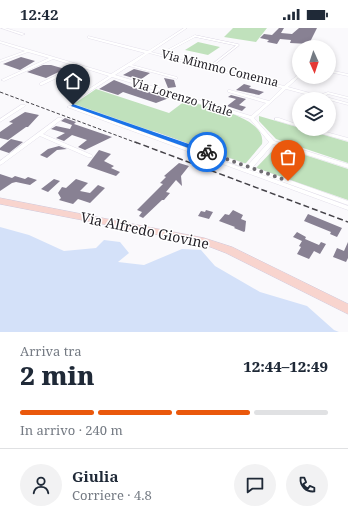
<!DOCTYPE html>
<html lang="it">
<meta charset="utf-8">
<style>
body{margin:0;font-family:"Noto Serif",serif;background:#f2f2f3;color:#1f2937;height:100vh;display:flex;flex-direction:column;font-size:15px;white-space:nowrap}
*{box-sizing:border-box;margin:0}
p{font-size:13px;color:#747a83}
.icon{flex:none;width:22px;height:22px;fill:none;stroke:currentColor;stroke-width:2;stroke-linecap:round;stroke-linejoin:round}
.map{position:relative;height:304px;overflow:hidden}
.drawer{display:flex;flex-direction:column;background:#fff;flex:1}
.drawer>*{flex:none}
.needle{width:26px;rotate:177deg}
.fabs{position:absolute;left:292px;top:12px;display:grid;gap:8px}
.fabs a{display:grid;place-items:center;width:44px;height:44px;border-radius:50%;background:#fff;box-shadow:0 2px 6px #0003;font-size:20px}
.pin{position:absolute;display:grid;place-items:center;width:34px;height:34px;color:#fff;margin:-41px -17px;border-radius:50% 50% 50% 0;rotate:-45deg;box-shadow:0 0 4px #0007}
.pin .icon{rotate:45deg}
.courier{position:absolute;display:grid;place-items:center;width:40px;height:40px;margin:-20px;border:3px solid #1a73e8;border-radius:50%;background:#fff;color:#222;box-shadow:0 1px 5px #0007}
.summary em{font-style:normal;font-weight:800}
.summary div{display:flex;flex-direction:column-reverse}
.summary{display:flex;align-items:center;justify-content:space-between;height:68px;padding:0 20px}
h1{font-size:26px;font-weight:800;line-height:30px}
.bar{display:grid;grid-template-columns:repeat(4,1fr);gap:6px 4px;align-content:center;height:48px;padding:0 20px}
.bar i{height:5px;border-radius:3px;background:#e0e1e3}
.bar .selected{background:#ea580c}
.bar p{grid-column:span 4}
.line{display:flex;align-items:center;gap:10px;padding:0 20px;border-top:1px solid #e0e1e3}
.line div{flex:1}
.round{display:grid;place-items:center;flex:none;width:42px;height:42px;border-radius:21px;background:#f2f2f3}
.status{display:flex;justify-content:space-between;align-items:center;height:28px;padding:0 20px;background:#fff;direction:ltr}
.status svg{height:11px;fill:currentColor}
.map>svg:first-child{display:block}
.green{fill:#c0e1bc}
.water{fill:#d4e1f9}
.building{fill:#888193}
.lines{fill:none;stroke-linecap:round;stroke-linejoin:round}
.lane-casing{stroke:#cfc8db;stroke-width:2.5}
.street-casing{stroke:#cfc8db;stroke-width:0.5}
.secondary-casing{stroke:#cfc8db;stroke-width:1}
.lane{stroke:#fff;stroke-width:2}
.street{fill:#fff;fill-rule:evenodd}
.secondary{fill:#f8d4ce;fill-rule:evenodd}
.rail-far1{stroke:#454349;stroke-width:1;stroke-dasharray:3.5 2;stroke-linecap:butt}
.rail{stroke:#454349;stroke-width:1.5;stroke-dasharray:6 3;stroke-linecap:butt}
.route{fill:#1a73e8}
.done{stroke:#706d73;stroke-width:4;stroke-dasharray:0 7.2}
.labels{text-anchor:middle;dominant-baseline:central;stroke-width:3;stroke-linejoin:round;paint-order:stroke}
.far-street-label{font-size:12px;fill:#252229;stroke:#fff}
.street-label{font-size:14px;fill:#252229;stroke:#fff}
</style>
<div class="status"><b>12:42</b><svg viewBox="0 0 49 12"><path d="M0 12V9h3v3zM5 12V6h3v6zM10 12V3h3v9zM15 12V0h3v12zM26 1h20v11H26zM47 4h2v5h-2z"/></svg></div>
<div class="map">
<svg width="348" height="304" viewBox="0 0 348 304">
<rect width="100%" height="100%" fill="#faf9fc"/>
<path class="green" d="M233,0H267L256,14L224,9Z
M198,14L220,19L208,27L185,22Z
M96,61L169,85L185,73C204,78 267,88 262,116L246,135H244L74,76Z
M259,88L348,114V135L276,111L259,93Z
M277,118L348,141V172L256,140Z"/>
<path class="water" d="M0,199L29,207L64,223L96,220L104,212L120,214L129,225L118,234L144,237L182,221L201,222L215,238L260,264L307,278L334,302L339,304H0Z"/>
<path class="building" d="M279,0H284L281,5L292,6L299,0H317L309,16L290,15L291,12L280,11L277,16L267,14L269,12L260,10L264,6L272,7Z
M21,29L35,33L20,42L3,36Z
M43,37H51L65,41L46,50L27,44Z
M134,41L150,45L140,52L123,47Z
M164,50L174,52L176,59L168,60Z
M114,52L132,59L169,70L156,75L123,64L118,67L99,61Z
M244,56L251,58L249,60L264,64L259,67L236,62Z
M231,67L246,71L239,77L246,79L242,83L227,78L236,71L228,69Z
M25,84L39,87L28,99H26L8,112L0,110V104L13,95L9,94Z
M65,90L76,94L74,96L112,109L85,122L78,119L87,112L72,107L64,113L56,110L65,105L51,101L56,98L70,101L72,97L61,93Z
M11,111L23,114L9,125L0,122V120Z
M59,118L67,121L57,122L47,130L40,127L48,121Z
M99,122L111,126L104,133L114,138L111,140L120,144L116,148L87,138Z
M179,135L189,138L181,148L182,158L176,152L166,164L170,165L164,172H162L143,190L139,188L142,184L137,182L163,156L160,155L166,149L164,148Z
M0,146L12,150L15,148L25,151L28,149L37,152L30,157L16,154L12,155L0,163Z
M54,151L60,153L48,164L41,161Z
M76,151L88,155L80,163L90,165L98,157L105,160L90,175L78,171L73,176L59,172L61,170L58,165L62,159L66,160Z
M206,182L213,184L209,191L198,188L201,183L205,184Z
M233,182L243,187L241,191L246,193L245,203L244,204L234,200L235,199L219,193L225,186L229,187Z
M308,186L342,200L337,209L330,206L331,204L304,193Z
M297,204L306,209L305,211L319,217L321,214L326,216L320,226L314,223L309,231L297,226L301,219L299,218L302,213L293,209Z
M348,214V230L346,234L333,229L337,220L344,223Z"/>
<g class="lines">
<g class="lane-casing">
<path id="lane" d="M166,26L168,25L167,23L195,8L238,17L211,38"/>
</g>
<g class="street-casing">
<path id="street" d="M1,0H5L25,6L22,7Z
M184,0H187L151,24L284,58L299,46V49L288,59L321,68L322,66L328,64L348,69V71L328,66L325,68L326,69L348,75V77L329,72V71H324L286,61L254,90L274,113L348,136V140L273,116L253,139L348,173V177L250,142H249L348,178V182L67,79L69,78H71L245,141L246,140L149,105V104L151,103H153L248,137L269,114L250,91L112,49L80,70H78V68L109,48L80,39L42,57H40V55L76,38L53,31L4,53L1,52L49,30L28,24L0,34V32L25,23L0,15V13L111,46L145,25L88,10V8L148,23ZM149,25L282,60L269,73L230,62H228V64L266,75L251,88L115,47L129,38L177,51V49L132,37Z
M329,42L348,46V48L329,44Z
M21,77H25V78L0,94V91Z
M58,90H62V91L43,106L92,127L93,128L92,129H88L40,108L2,136L0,137V133Z
M275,90H279L299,97V99L275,92Z
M308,101H315L348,110V113L308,102Z"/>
</g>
<g class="secondary-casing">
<path id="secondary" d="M0,170L204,210L232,219L348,276V286L226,225L200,215L0,176Z"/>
</g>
<use href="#lane" class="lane"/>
<use href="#street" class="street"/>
<use href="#secondary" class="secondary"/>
<path class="rail-far1" d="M0,64L137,115"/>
<path class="rail" d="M135,114L348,194"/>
</g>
<path class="route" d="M73,76L209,123L210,124L205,126L71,78Z"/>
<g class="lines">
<path class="done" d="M207,124L288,153"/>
</g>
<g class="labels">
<g class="far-street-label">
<text transform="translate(220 40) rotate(14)">Via Mimmo Conenna</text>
<text transform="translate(182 69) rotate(17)">Via Lorenzo Vitale</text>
</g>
<g class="street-label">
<text transform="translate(145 202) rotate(12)">Via Alfredo Giovine</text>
</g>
</g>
</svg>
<div class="fabs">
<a><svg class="needle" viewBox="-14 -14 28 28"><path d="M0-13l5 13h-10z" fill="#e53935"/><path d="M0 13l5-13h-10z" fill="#747a83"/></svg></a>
<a><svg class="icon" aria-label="layers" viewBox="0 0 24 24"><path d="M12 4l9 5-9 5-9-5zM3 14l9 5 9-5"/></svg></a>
</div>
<div class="pin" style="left:288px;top:153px;background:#ea580c"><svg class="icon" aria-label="bag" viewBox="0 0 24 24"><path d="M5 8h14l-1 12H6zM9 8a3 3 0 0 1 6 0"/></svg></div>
<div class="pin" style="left:73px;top:77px;background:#1f2937"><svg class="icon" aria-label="home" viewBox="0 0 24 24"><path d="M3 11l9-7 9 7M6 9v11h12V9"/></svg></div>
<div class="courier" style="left:207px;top:124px"><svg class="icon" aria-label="bike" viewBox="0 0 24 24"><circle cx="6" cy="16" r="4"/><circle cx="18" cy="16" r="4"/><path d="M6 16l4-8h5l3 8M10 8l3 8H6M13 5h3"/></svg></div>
</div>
<section class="drawer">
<div class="summary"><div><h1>2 min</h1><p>Arriva tra</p></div><em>12:44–12:49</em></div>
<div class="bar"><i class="selected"></i><i class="selected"></i><i class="selected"></i><i></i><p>In arrivo · 240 m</p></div>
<div class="line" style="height:72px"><a class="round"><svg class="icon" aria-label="person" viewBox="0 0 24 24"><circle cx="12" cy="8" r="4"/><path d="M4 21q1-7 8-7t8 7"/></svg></a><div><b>Giulia</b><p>Corriere · 4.8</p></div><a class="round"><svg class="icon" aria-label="chat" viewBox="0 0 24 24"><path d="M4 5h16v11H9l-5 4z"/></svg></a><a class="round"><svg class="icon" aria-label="phone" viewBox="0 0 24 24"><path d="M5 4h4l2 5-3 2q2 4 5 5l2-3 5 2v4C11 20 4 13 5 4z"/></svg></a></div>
</section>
